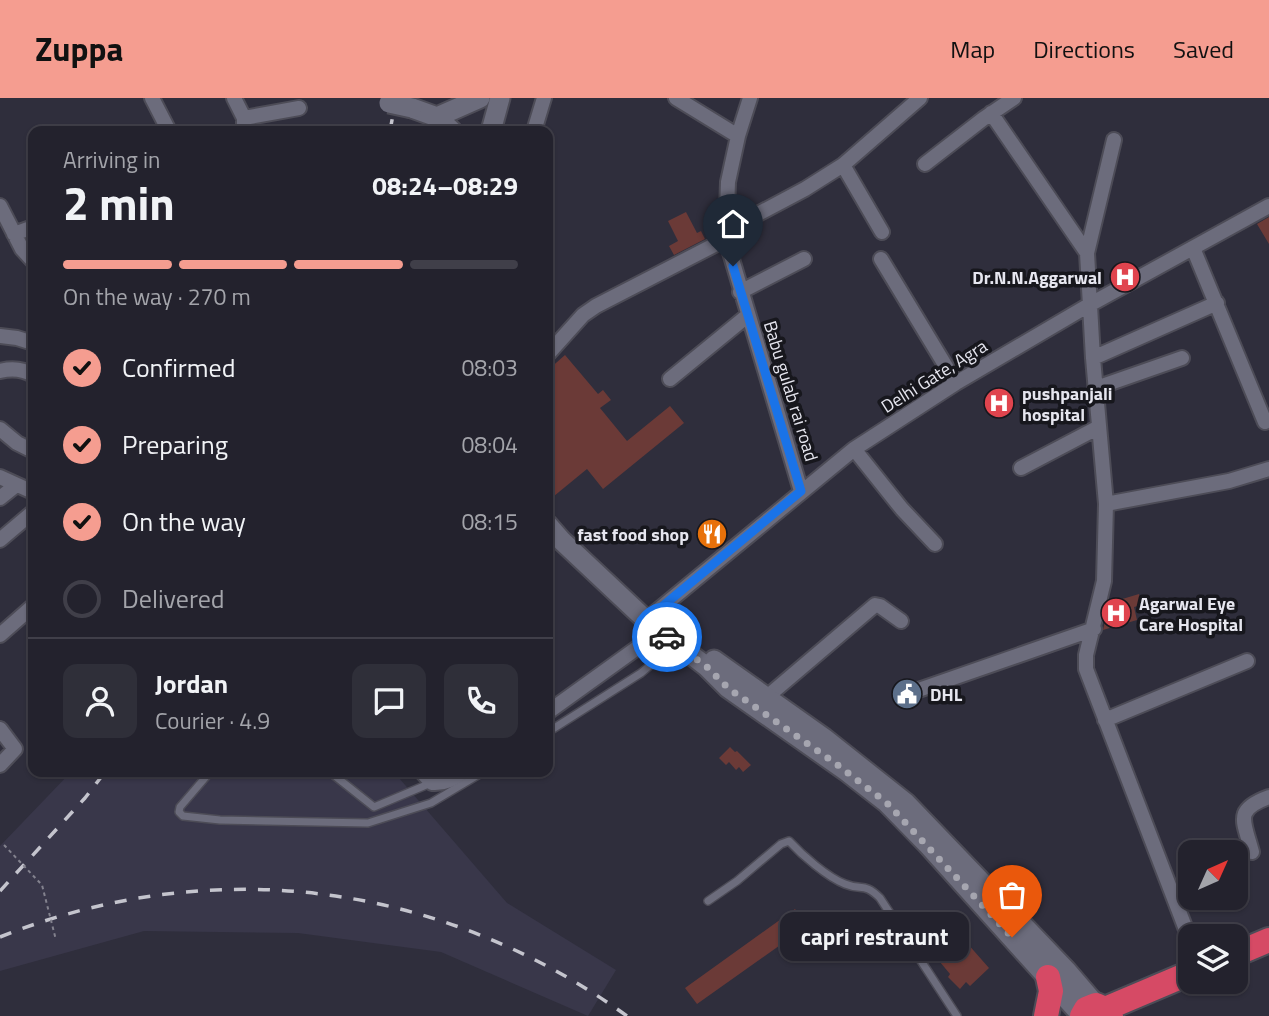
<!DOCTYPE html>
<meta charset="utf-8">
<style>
body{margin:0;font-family:"Titillium Web",sans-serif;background:#2f2f39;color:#f1f3f6;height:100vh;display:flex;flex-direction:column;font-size:26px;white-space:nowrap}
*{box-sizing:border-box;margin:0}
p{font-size:23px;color:#a3a4aa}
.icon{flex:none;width:38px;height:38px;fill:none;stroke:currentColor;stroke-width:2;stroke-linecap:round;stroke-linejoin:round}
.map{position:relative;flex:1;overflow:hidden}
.details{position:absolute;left:28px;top:28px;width:525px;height:651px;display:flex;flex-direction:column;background:#23222d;border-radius:14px;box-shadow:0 2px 5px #0004,0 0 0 2px #403f49}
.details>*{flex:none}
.needle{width:46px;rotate:45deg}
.buttons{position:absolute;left:1178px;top:742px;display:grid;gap:14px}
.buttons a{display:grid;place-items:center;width:70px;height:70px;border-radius:14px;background:#23222d;box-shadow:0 2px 5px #0004,0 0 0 2px #403f49;font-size:35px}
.pin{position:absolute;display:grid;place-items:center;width:60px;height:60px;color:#fff;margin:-72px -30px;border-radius:50% 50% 50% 0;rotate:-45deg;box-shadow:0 0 7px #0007}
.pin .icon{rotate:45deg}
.courier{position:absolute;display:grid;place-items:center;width:70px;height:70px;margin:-35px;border:5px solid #1a73e8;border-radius:50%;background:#fff;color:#222;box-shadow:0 2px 9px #0007}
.bubble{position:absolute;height:49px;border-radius:14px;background:#23222d;box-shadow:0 2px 5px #0004,0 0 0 2px #403f49;font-size:23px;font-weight:700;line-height:49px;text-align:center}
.headline em{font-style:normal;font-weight:700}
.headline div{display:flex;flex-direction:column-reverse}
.headline{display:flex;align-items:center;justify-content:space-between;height:119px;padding:0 35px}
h1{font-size:46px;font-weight:700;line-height:52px}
.bar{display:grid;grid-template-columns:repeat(4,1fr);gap:10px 7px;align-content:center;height:84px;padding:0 35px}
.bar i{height:9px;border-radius:5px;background:#403f49}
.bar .on{background:#f59d90}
.bar p{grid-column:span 4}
.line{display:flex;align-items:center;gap:18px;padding:0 35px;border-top:2px solid #403f49}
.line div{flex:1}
.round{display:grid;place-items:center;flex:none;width:74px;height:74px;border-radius:14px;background:#2f2f39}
ol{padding:0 35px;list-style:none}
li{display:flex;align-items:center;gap:21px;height:77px}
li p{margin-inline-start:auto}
li .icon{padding:7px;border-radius:50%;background:#f59d90;color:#111;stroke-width:4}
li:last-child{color:#a3a4aa}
li i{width:38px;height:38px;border:4px solid #403f49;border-radius:50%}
header{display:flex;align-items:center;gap:42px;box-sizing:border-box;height:98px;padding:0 35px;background:#f59d90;color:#111}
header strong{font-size:33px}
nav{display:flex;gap:38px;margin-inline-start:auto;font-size:24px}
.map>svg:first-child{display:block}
.built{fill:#39374a}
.building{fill:#6b3a37}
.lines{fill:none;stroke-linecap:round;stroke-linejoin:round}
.lane-casing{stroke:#4d4c57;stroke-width:10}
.street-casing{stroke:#4d4c57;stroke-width:18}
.secondary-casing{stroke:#4d4c57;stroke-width:23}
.highway-casing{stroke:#4d4c57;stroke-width:28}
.lane{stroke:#6c6c7c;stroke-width:7}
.street{stroke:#6c6c7c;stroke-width:14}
.secondary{stroke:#6c6c7c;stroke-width:19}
.highway{stroke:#d64a65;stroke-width:24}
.rail{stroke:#c4c4cd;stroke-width:3.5;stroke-dasharray:12 12;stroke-linecap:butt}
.secondary-bridge-casing{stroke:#4d4c57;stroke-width:23;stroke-linecap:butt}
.path-bridge{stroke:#83828e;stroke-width:2;stroke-dasharray:3.5 3.5;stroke-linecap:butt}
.secondary-bridge{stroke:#6c6c7c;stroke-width:19}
.done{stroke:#a6a6b0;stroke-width:7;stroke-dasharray:0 12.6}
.route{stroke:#1a73e8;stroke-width:9}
.labels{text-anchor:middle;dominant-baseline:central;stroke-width:7;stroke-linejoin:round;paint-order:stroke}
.poi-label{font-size:18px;font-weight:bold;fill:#e6e6ef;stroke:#17171d;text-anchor:start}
.street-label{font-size:18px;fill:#e6e6ef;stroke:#17171d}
</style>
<header>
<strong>Zuppa</strong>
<nav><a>Map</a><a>Directions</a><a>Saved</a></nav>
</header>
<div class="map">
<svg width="1269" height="918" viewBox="0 0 1269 918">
<rect width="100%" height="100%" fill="#2f2e3c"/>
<path class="built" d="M71,674H397L399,680L507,805L616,872L588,918L441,854L298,835L144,833L0,873V748Z"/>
<path class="building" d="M686,114L697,135L701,133L705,141L674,157L669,148L678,143L668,123Z
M1269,119V146L1257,126Z
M565,257L598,296L603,292L611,302L600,310L627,343L670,308L684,325L603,391L587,371L548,403V288L553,283L548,276V272Z
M1139,496L1142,507L1134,509L1137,522L1103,532L1109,505Z
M730,649L735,654L737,653L751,667L743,674L739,669L736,672L729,664L726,667L719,660Z
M795,811L807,828L697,906L685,890Z
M952,828L989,870L970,888L966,884L960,891L948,879L950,876L935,858L941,853L933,844Z"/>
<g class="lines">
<g class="lane-casing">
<path id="lane" d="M548,634L641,575L684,539
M210,674L180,709L179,714L183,718L220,722L368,725L431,705L483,674
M330,674L374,709L431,685
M708,803L737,783L781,746L789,743C802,757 827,779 845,786C862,793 864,784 880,800L957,918"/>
</g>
<g class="street-casing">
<path id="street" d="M152,0L169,33
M234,0L244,20V33
M676,0L738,38
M750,0L738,38L728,84L726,141L801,393
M991,15L1087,155
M244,20L299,10
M534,33L544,0
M1114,42L1087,155L1093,260L1106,406L1104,483L1086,557V571L1190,842
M925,66L983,21L1014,0
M843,67L882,134
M0,108L22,151L33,163
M726,133L805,91L843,67L920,0
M14,136L33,129
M1193,150L1265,324
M881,161L956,285
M740,194L804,161
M0,238L17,240L33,245
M548,256L583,217L596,208L726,141
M1093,260L1217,205
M0,273C12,270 23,271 33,277
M670,281L747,218
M1096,290L1182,260
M0,331L17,345L33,353
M854,351L902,411L935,446
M1021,370L1099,329
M0,379L33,394
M0,400L15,388
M1106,406L1229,383L1269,371
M0,442L33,414
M646,522L854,351L956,285L1089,207L1269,108
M0,537L33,508
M907,596L1094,531
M761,604L875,507L880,508L901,523
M548,614L669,527
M1105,622L1247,563
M0,631L15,651L0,667
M422,674L432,685C445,686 453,681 463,674
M1252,754C1244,723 1233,712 1269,699"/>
</g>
<g class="secondary-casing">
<path id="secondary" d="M412,10L437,19L452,33
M437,19L480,0
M491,33L500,0
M548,427L562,443L646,522L707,569L728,590L846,673L887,705L927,746L1082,918
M714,562L824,640L906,705L1066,872L1096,907"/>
</g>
<g class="highway-casing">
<path id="highway" d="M1236,856L1269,842
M1105,911L1190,875
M1046,918L1051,893L1048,879
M1082,918L1086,911L1096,907L1105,911L1111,918"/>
</g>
<use href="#lane" class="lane"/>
<use href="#street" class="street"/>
<use href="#secondary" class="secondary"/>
<use href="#highway" class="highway"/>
<path class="rail" d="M390,33L396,0
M0,793L85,700L105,674
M0,839C213,754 441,784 627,918"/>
<g class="secondary-bridge-casing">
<path id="secondary-bridge" d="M389,5L412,10"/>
</g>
<path class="path-bridge" d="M4,747L42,787L56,842"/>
<use href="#secondary-bridge" class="secondary-bridge"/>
</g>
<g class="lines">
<path class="done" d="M667,539L707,569L728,590L835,665L887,705L1012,839"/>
<path class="route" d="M667,539L646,522L801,393L733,168"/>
</g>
<defs>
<g id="hospital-disc" transform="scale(1.575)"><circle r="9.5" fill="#e0444e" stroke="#17171d"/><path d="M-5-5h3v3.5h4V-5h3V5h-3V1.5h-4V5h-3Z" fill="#fff"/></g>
<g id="restaurant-disc" transform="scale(1.575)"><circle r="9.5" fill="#e8710a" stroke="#17171d"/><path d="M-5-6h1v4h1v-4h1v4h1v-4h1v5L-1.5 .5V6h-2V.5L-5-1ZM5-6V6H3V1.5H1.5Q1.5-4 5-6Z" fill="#fff"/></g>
<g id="civic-disc" transform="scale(1.575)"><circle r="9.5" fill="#5c6f8a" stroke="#17171d"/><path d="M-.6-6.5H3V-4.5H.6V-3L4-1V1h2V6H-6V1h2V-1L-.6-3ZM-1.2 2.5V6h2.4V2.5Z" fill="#fff"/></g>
</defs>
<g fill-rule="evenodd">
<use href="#hospital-disc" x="1125" y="179"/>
<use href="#hospital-disc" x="999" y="305"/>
<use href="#restaurant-disc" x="712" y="436"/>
<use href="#hospital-disc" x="1116" y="515"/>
<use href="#civic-disc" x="907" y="596"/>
</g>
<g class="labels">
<g class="poi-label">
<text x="1102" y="179" text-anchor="end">Dr.N.N.Aggarwal</text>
<text x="1022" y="295">pushpanjali<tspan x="1022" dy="21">hospital</tspan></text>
<text x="689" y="436" text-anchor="end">fast food shop</text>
<text x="1139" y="505">Agarwal Eye<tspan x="1139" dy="21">Care Hospital</tspan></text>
<text x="930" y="596">DHL</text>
</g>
<g class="street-label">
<text transform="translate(934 278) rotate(-32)">Delhi Gate, Agra</text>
<text transform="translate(791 293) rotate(73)">Babu gulab rai road</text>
</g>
</g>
</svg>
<div class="buttons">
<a><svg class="needle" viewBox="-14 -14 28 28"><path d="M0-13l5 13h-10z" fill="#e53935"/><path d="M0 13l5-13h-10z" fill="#a3a4aa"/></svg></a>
<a><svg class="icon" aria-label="layers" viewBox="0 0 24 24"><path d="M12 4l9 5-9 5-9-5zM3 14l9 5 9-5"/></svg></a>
</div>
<div class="pin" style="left:1012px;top:839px;background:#ea580c"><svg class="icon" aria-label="bag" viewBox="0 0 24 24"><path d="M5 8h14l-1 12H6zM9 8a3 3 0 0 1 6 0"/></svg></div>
<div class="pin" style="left:733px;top:168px;background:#1f2937"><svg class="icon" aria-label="home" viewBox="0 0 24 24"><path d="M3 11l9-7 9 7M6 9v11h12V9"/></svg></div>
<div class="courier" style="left:667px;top:539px"><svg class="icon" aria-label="car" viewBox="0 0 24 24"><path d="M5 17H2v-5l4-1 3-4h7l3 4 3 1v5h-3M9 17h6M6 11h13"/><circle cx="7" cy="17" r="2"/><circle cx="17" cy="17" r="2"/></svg></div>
<div class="bubble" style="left:780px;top:814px;width:189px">capri restraunt</div>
<section class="details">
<div class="headline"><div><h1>2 min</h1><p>Arriving in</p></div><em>08:24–08:29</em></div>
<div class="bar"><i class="on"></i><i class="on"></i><i class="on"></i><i></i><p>On the way · 270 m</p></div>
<ol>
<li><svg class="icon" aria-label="check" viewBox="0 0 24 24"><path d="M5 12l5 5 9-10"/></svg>Confirmed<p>08:03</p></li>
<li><svg class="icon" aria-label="check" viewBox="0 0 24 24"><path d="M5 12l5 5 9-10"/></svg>Preparing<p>08:04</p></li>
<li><svg class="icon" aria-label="check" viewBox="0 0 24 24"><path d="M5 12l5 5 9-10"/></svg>On the way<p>08:15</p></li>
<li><i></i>Delivered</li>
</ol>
<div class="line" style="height:126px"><a class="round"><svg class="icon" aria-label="person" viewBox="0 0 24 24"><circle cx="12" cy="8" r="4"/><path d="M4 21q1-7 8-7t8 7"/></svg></a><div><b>Jordan</b><p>Courier · 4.9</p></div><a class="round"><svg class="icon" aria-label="chat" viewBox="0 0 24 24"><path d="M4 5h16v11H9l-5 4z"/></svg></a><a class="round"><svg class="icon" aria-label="phone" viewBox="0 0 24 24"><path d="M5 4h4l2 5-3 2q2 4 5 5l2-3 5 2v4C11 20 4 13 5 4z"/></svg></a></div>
</section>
</div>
